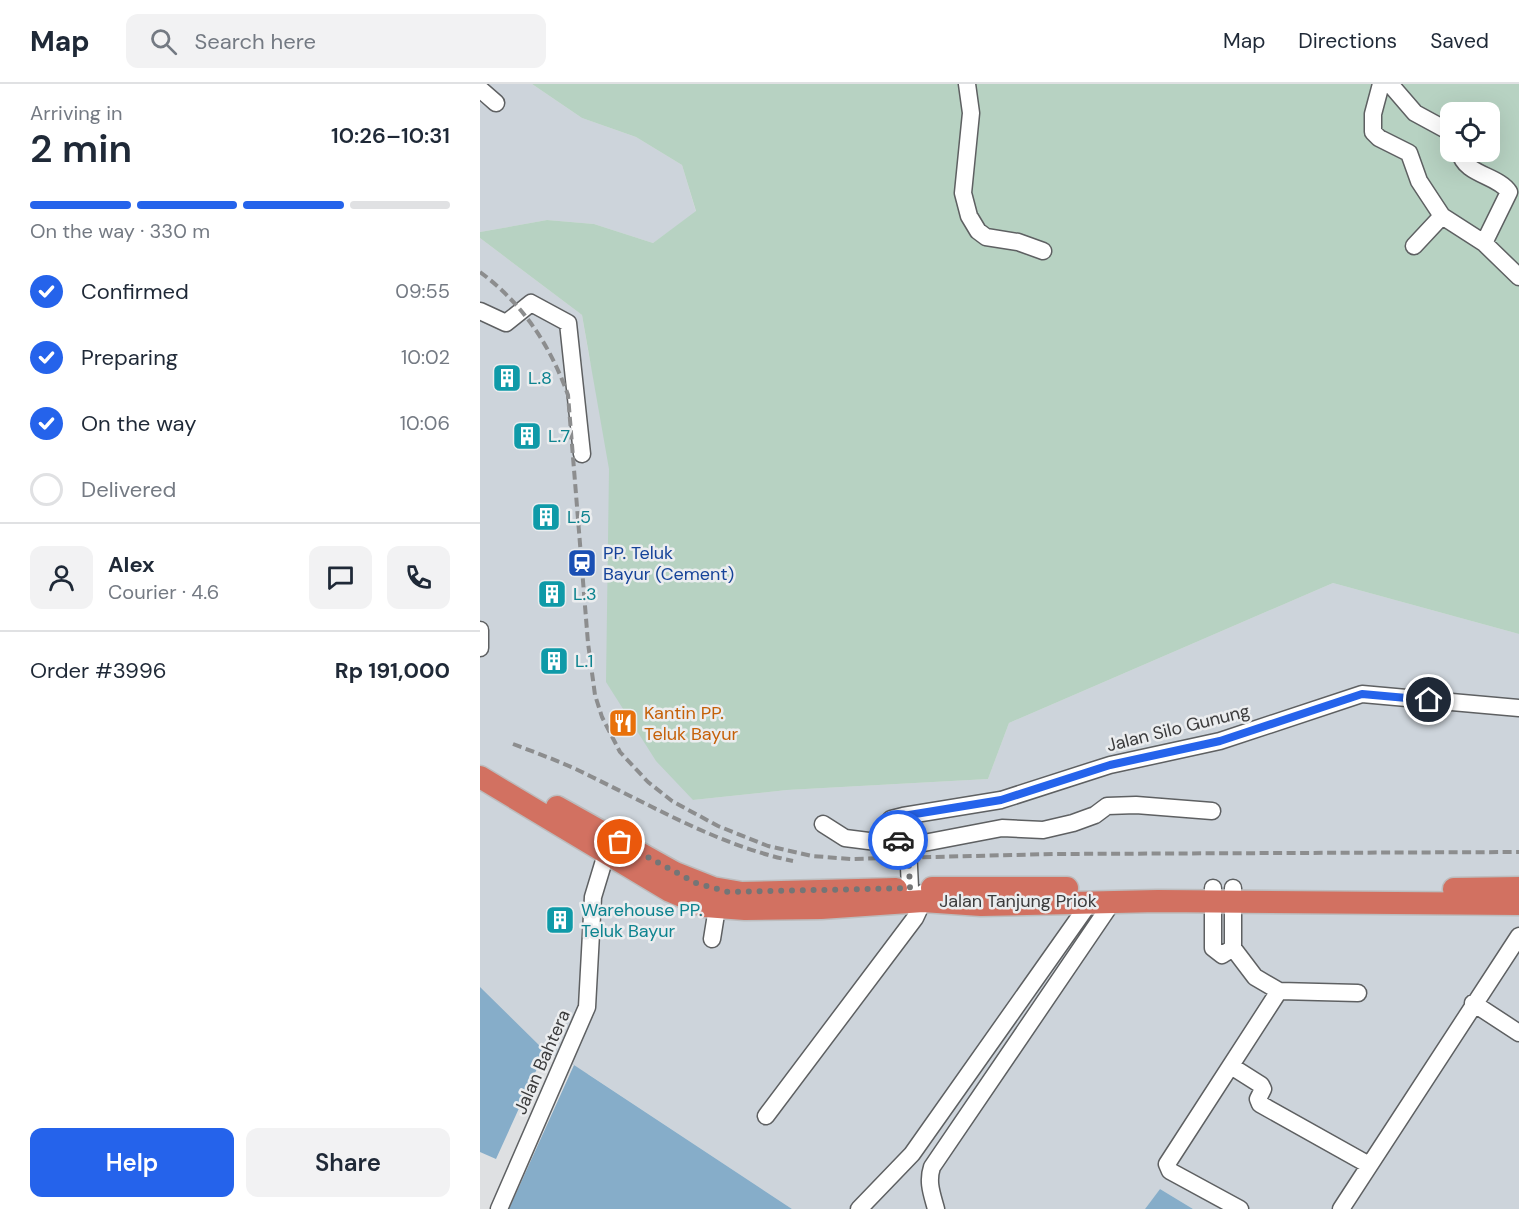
<!DOCTYPE html>
<meta charset="utf-8">
<style>
body{margin:0;font-family:"DM Sans",sans-serif;background:#f2f2f3;color:#1f2937;height:100vh;display:flex;flex-direction:column;font-size:22px;white-space:nowrap}
*{box-sizing:border-box;margin:0}
p{font-size:20px;color:#747a83}
.icon{flex:none;width:33px;height:33px;fill:none;stroke:currentColor;stroke-width:2;stroke-linecap:round;stroke-linejoin:round}
.map{position:relative;flex:1;overflow:hidden}
.panel{display:flex;flex-direction:column;background:#fff;width:480px}
.panel>*{flex:none}
.buttons{position:absolute;left:960px;top:18px;display:grid;gap:12px}
.buttons a{display:grid;place-items:center;width:60px;height:60px;border-radius:12px;background:#fff;box-shadow:0 6px 24px #0002;font-size:30px}
.pin{position:absolute;display:grid;place-items:center;width:51px;height:51px;color:#fff;margin:-26px;border:3px solid #fff;border-radius:50%;box-shadow:0 2px 6px #0007}
.courier{position:absolute;display:grid;place-items:center;width:60px;height:60px;margin:-30px;border:4px solid #2563eb;border-radius:50%;background:#fff;color:#222;box-shadow:0 2px 8px #0007}
.summary em{font-style:normal;font-weight:600}
.summary div{display:flex;flex-direction:column-reverse}
.summary{display:flex;align-items:center;justify-content:space-between;height:102px;padding:0 30px}
h1{font-size:39px;font-weight:600;line-height:45px}
.bar{display:grid;grid-template-columns:repeat(4,1fr);gap:9px 6px;align-content:center;height:72px;padding:0 30px}
.bar i{height:8px;border-radius:4px;background:#e0e1e3}
.bar .active{background:#2563eb}
.bar p{grid-column:span 4}
.line{display:flex;align-items:center;gap:15px;padding:0 30px;border-top:2px solid #e0e1e3}
.line div{flex:1}
.round{display:grid;place-items:center;flex:none;width:63px;height:63px;border-radius:12px;background:#f2f2f3}
ol{padding:0 30px;list-style:none}
li{display:flex;align-items:center;gap:18px;height:66px}
li p{margin-inline-start:auto}
li .icon{padding:6px;border-radius:50%;background:#2563eb;color:#fff;stroke-width:4}
li:last-child{color:#747a83}
li i{width:33px;height:33px;border:3px solid #e0e1e3;border-radius:50%}
.primary-button{display:flex;gap:12px;margin-top:auto;padding:12px 30px}
.primary-button a{flex:1;height:69px;border-radius:12px;background:#2563eb;color:#fff;font-size:24px;font-weight:600;line-height:69px;text-align:center}
.primary-button a+a{background:#f2f2f3;color:#1f2937}
header{display:flex;align-items:center;gap:36px;box-sizing:border-box;height:84px;padding:0 30px;background:#fff;border-bottom:2px solid #e0e1e3}
header strong{font-size:28px}
nav{display:flex;gap:33px;margin-inline-start:auto;font-size:21px}
.search{width:420px;height:54px;background:#f2f2f3;display:flex;align-items:center;gap:15px;box-sizing:border-box;padding:0 21px;border-radius:12px;color:#747a83;font-size:22px}
main{display:flex;flex:1;min-height:0}
.map>svg:first-child{display:block}
.built{fill:#cdd4db}
.green{fill:#b7d2c2;fill-rule:evenodd}
.water{fill:#86adc9}
.pier{fill:#dee0e2}
.lines{fill:none;stroke-linecap:round;stroke-linejoin:round}
.minor-casing{stroke:#5e6062;stroke-width:19}
.highway-casing{stroke:#bcbcbd;stroke-width:25}
.minor{stroke:#fff;stroke-width:16}
.highway{stroke:#d27161;stroke-width:22}
.rail{stroke:#8c8d8e;stroke-width:4;stroke-dasharray:9 4.5;stroke-linecap:butt}
.done{stroke:#747576;stroke-width:6;stroke-dasharray:0 10.8}
.route{stroke:#2563eb;stroke-width:8}
.labels{text-anchor:middle;dominant-baseline:central;stroke-width:5;stroke-linejoin:round;paint-order:stroke}
.culture-label{font-size:18px;fill:#0d838f;stroke:#ebedef;text-anchor:start}
.transit-label{font-size:18px;fill:#164399;stroke:#ebedef;text-anchor:start}
.food-label{font-size:18px;fill:#c56008;stroke:#ebedef;text-anchor:start}
.street-label{font-size:18px;fill:#3b3b3c;stroke:#ebedef}
</style>
<header>
<strong>Map</strong>
<div class="search"><svg class="icon" aria-label="search" viewBox="0 0 24 24"><circle cx="10" cy="10" r="6"/><path d="M15 15l6 6"/></svg>Search here</div>
<nav><a>Map</a><a>Directions</a><a>Saved</a></nav>
</header>
<main>
<section class="panel">
<div class="summary"><div><h1>2 min</h1><p>Arriving in</p></div><em>10:26–10:31</em></div>
<div class="bar"><i class="active"></i><i class="active"></i><i class="active"></i><i></i><p>On the way · 330 m</p></div>
<ol>
<li><svg class="icon" aria-label="check" viewBox="0 0 24 24"><path d="M5 12l5 5 9-10"/></svg>Confirmed<p>09:55</p></li>
<li><svg class="icon" aria-label="check" viewBox="0 0 24 24"><path d="M5 12l5 5 9-10"/></svg>Preparing<p>10:02</p></li>
<li><svg class="icon" aria-label="check" viewBox="0 0 24 24"><path d="M5 12l5 5 9-10"/></svg>On the way<p>10:06</p></li>
<li><i></i>Delivered</li>
</ol>
<div class="line" style="height:108px"><a class="round"><svg class="icon" aria-label="person" viewBox="0 0 24 24"><circle cx="12" cy="8" r="4"/><path d="M4 21q1-7 8-7t8 7"/></svg></a><div><b>Alex</b><p>Courier · 4.6</p></div><a class="round"><svg class="icon" aria-label="chat" viewBox="0 0 24 24"><path d="M4 5h16v11H9l-5 4z"/></svg></a><a class="round"><svg class="icon" aria-label="phone" viewBox="0 0 24 24"><path d="M5 4h4l2 5-3 2q2 4 5 5l2-3 5 2v4C11 20 4 13 5 4z"/></svg></a></div>
<div class="line" style="height:78px"><div>Order #3996</div><b>Rp 191,000</b></div>
<div class="primary-button"><a>Help</a><a>Share</a></div>
</section>
<div class="map">
<svg width="1039" height="1125" viewBox="0 0 1039 1125">
<rect width="100%" height="100%" fill="#dee0e2"/>
<path class="built" d="M0,0H52L102,34L156,53L202,81L216,128L173,159L114,140L67,136L0,148Z
M0,154L102,231L109,272L213,716L307,706L508,695L529,639L853,499L1039,550V1125H713L680,1105L665,1125H312L108,990L0,1125Z"/>
<path class="green" d="M52,0H1039V550L853,499L529,639L508,695L307,706L213,716L176,677L126,598L129,385L102,231L0,154V148L67,136L114,140L173,159L216,127L202,81L156,53L102,34ZM970,28H1010V68H970Z"/>
<path class="water" d="M0,903L65,967L94,981L312,1125H0Z
M680,1105L713,1125H665Z"/>
<path class="pier" d="M65,967L94,981L29,1125H0V1068L16,1075Z"/>
<g class="lines">
<g class="minor-casing">
<path id="minor" d="M487,0L491,29L483,109L489,132L498,147L506,153L538,158L563,167
M901,0L893,30V48L899,54L929,69L939,97L962,132L1004,159
M910,0L935,29L970,48
M0,5L16,19
M980,68C984,91 1018,91 1029,108L1004,159L1039,193
M934,162L962,132
M0,227L26,239L51,219L88,239L102,370
M0,564V546
M343,740L365,754L428,762L522,744L563,746L593,739L615,731L627,722L656,721L732,727
M428,762L403,745L411,735L423,732L521,716L630,681L740,657L882,610L1039,624
M428,762L430,804
M733,804V864L742,871L753,864
M753,804V864L775,893L799,907L878,909
M232,855L237,824
M993,919L1039,949
M751,982L781,1001L783,1005L778,1015L780,1020L889,1081
M286,1032L435,834L443,817V809
M19,1125L107,923L113,813L126,770
M379,1125L432,1070L610,818
M456,1125C452,1110 447,1098 452,1083L633,817
M760,1125L690,1087L687,1080L799,907
M861,1125L1039,852"/>
</g>
<g class="highway-casing">
<path id="highway" d="M0,693L190,807L225,822L265,825L341,824L443,817L501,821L678,817L1039,820
M77,723L195,789L233,804L262,809L416,805
M452,804H587
M974,805L1039,804"/>
</g>
<use href="#minor" class="minor"/>
<use href="#highway" class="highway"/>
<path class="rail" d="M0,188C43,220 70,261 88,311L108,559L115,611L122,633L140,668L168,698L192,717L238,742L288,762L332,772L371,775L573,770L1039,768
M33,660C59,670 85,679 110,692C176,724 241,762 313,777"/>
</g>
<g class="lines">
<path class="done" d="M140,758L216,799L248,808L430,804L428,762L418,756"/>
<path class="route" d="M418,756L403,745L411,735L423,732L521,716L630,681L740,657L882,610L949,616"/>
</g>
<defs>
<g id="building-square" transform="scale(1.5)"><rect x="-9" y="-9" width="18" height="18" rx="4" fill="#0f9aa8" stroke="#ebedef"/><path d="M-4-6H4V6H1V3H-1V6H-4ZM-2.5-4.3h1.7v1.8h-1.7ZM.8-4.3h1.7v1.8H.8ZM-2.5-1h1.7V.8h-1.7ZM.8-1h1.7V.8H.8Z" fill="#fff"/></g>
<g id="station-square" transform="scale(1.5)"><rect x="-9" y="-9" width="18" height="18" rx="4" fill="#1a4fb4" stroke="#ebedef"/><path d="M-3-6H3Q5-6 5-4V2Q5 4 3 4L4.5 6H3L1.5 4h-3L-3 6H-4.5L-3 4Q-5 4-5 2V-4Q-5-6-3-6ZM-3.5-4v3h7v-3ZM-3.5 1v1.5H-2V1ZM2 1v1.5H3.5V1Z" fill="#fff"/></g>
<g id="restaurant-square" transform="scale(1.5)"><rect x="-9" y="-9" width="18" height="18" rx="4" fill="#e8710a" stroke="#ebedef"/><path d="M-5-6h1v4h1v-4h1v4h1v-4h1v5L-1.5 .5V6h-2V.5L-5-1ZM5-6V6H3V1.5H1.5Q1.5-4 5-6Z" fill="#fff"/></g>
</defs>
<g fill-rule="evenodd">
<use href="#building-square" x="27" y="294"/>
<use href="#building-square" x="47" y="352"/>
<use href="#building-square" x="66" y="433"/>
<use href="#station-square" x="102" y="479"/>
<use href="#building-square" x="72" y="510"/>
<use href="#building-square" x="74" y="577"/>
<use href="#restaurant-square" x="143" y="639"/>
<use href="#building-square" x="80" y="836"/>
</g>
<g class="labels">
<g class="culture-label">
<text x="48" y="294">L.8</text>
<text x="68" y="352">L.7</text>
<text x="87" y="433">L.5</text>
<text x="93" y="510">L.3</text>
<text x="95" y="577">L.1</text>
<text x="101" y="826">Warehouse PP.<tspan x="101" dy="21">Teluk Bayur</tspan></text>
</g>
<g class="transit-label">
<text x="123" y="469">PP. Teluk<tspan x="123" dy="21">Bayur (Cement)</tspan></text>
</g>
<g class="food-label">
<text x="164" y="629">Kantin PP.<tspan x="164" dy="21">Teluk Bayur</tspan></text>
</g>
<g class="street-label">
<text transform="translate(698 644) rotate(-14)">Jalan Silo Gunung</text>
<text x="538" y="817">Jalan Tanjung Priok</text>
<text transform="translate(62 978) rotate(-66)">Jalan Bahtera</text>
</g>
</g>
</svg>
<div class="buttons">
<a><svg class="icon" aria-label="locate" viewBox="0 0 24 24"><circle cx="12" cy="12" r="6"/><path d="M12 2v4M12 18v4M2 12h4M18 12h4"/></svg></a>
</div>
<div class="pin" style="left:140px;top:758px;background:#ea580c"><svg class="icon" aria-label="bag" viewBox="0 0 24 24"><path d="M5 8h14l-1 12H6zM9 8a3 3 0 0 1 6 0"/></svg></div>
<div class="pin" style="left:949px;top:616px;background:#1f2937"><svg class="icon" aria-label="home" viewBox="0 0 24 24"><path d="M3 11l9-7 9 7M6 9v11h12V9"/></svg></div>
<div class="courier" style="left:418px;top:756px"><svg class="icon" aria-label="car" viewBox="0 0 24 24"><path d="M5 17H2v-5l4-1 3-4h7l3 4 3 1v5h-3M9 17h6M6 11h13"/><circle cx="7" cy="17" r="2"/><circle cx="17" cy="17" r="2"/></svg></div>
</div>
</main>
